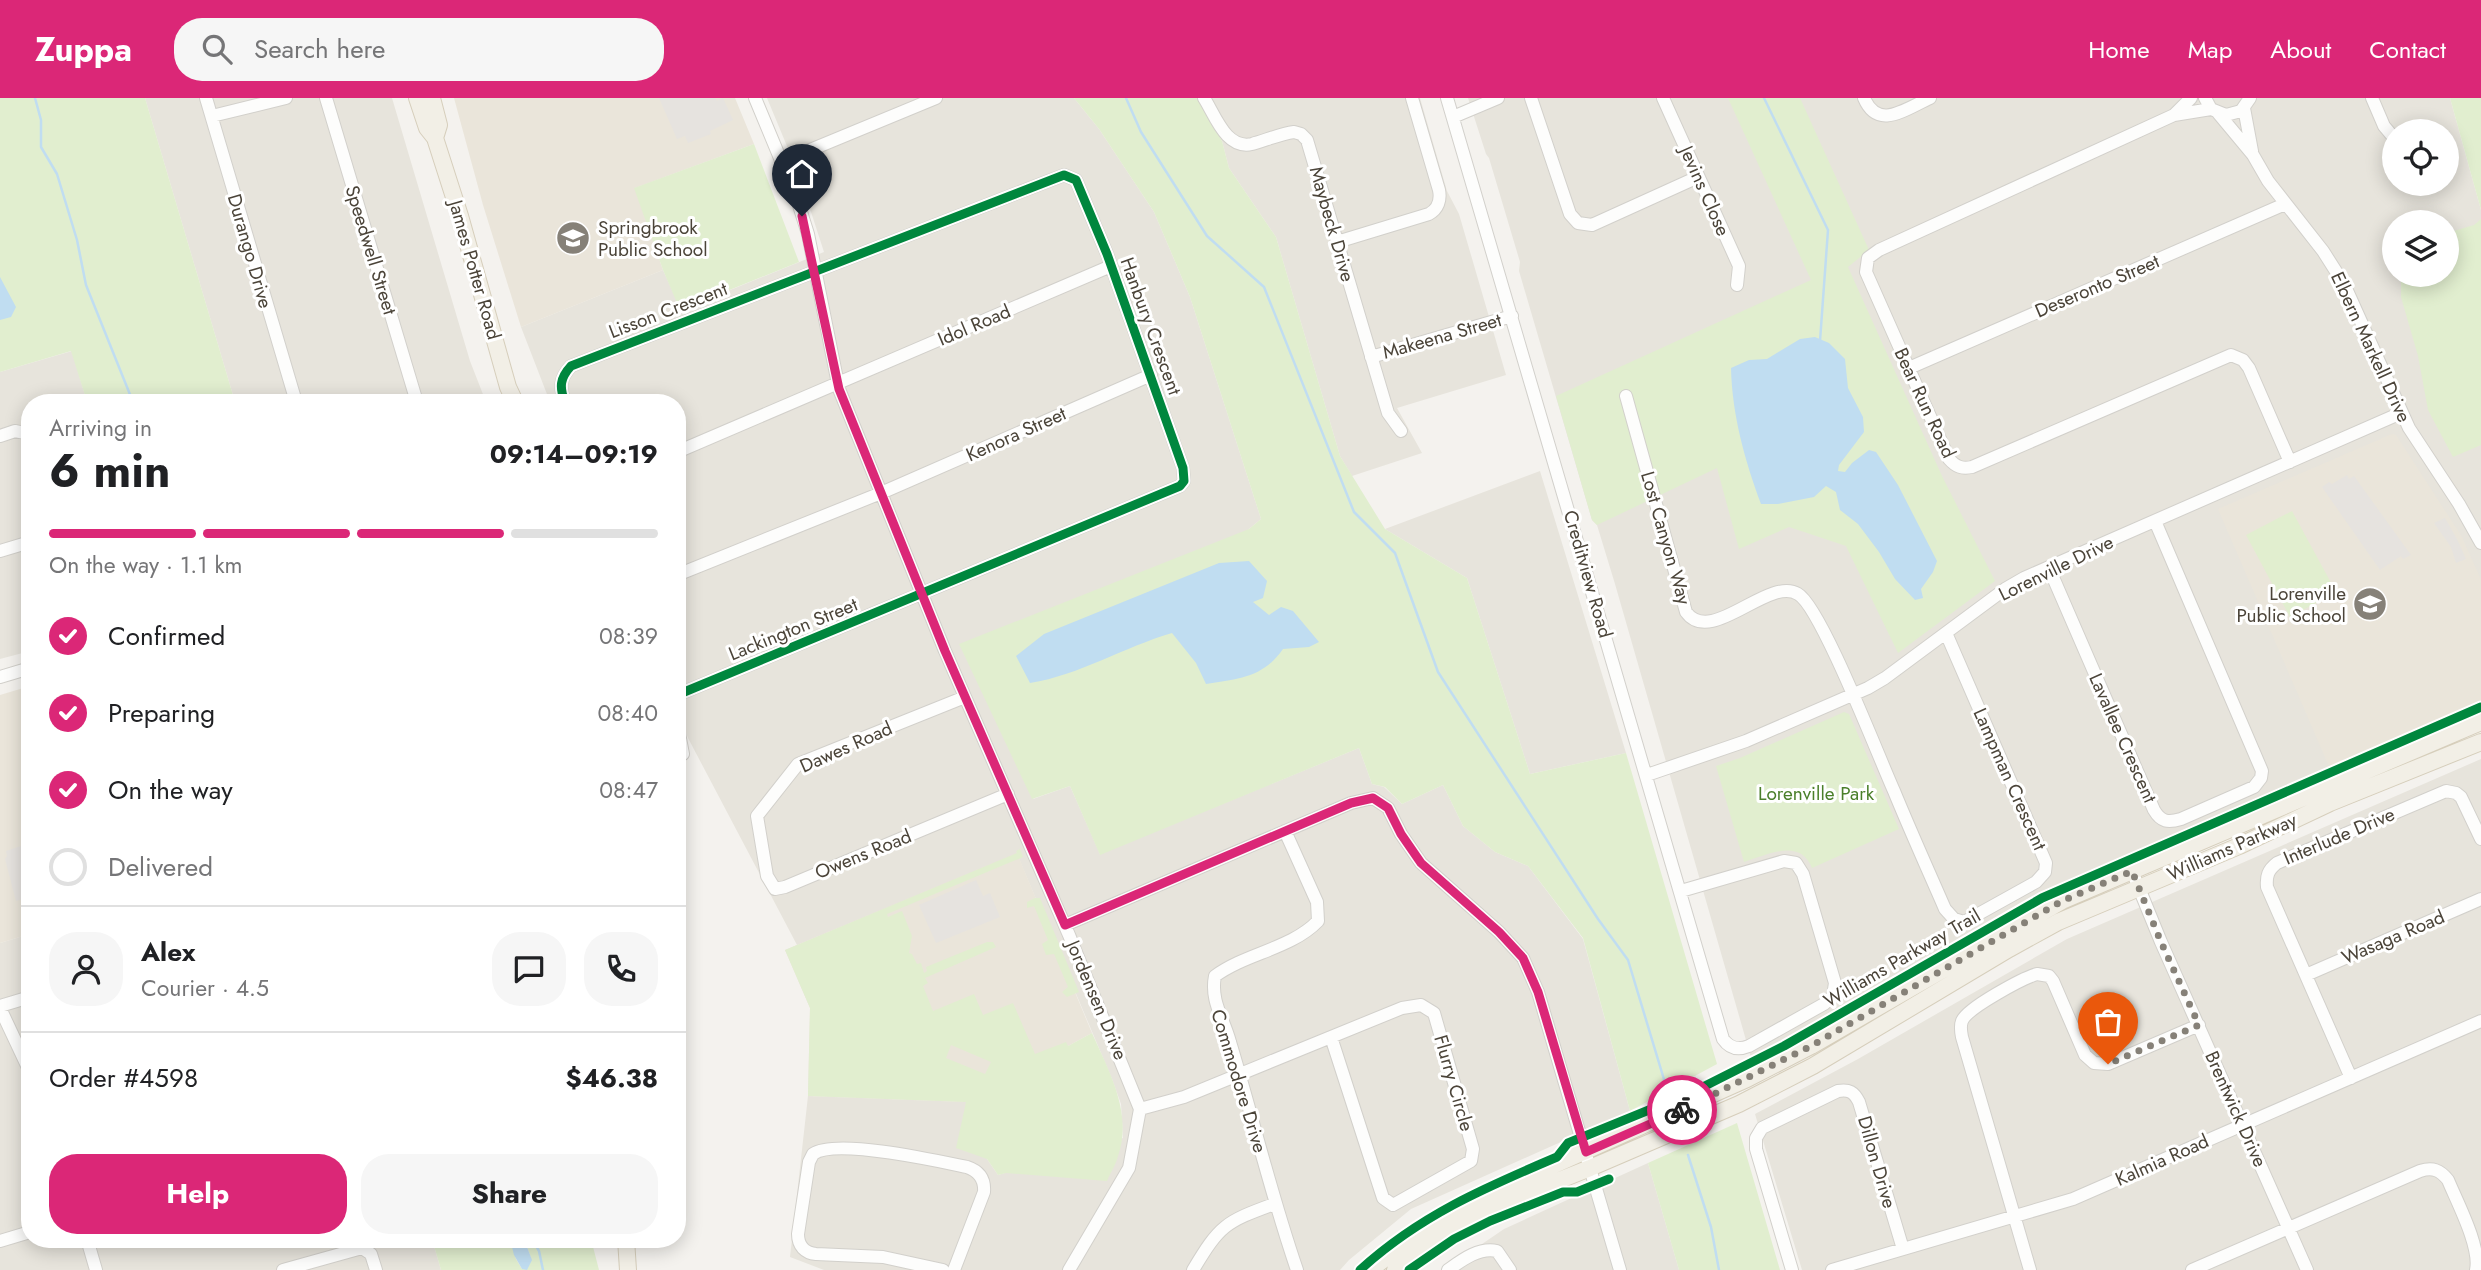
<!DOCTYPE html>
<meta charset="utf-8">
<style>
body{margin:0;font-family:Jost,sans-serif;background:#f6f6f6;color:#202124;height:100vh;display:flex;flex-direction:column;font-size:26px;white-space:nowrap}
*{box-sizing:border-box;margin:0}
p{font-size:23px;color:#757577}
.icon{flex:none;width:38px;height:38px;fill:none;stroke:currentColor;stroke-width:2;stroke-linecap:round;stroke-linejoin:round}
.map{position:relative;flex:1;overflow:hidden}
.side{position:absolute;left:21px;top:296px;width:665px;height:854px;display:flex;flex-direction:column;background:#fff;border-radius:28px;box-shadow:0 4px 18px #0003}
.side>*{flex:none}
.controls{position:absolute;left:2382px;top:21px;display:grid;gap:14px}
.controls a{display:grid;place-items:center;width:77px;height:77px;border-radius:50%;background:#fff;box-shadow:0 4px 18px #0003;font-size:35px}
.pin{position:absolute;display:grid;place-items:center;width:60px;height:60px;color:#fff;margin:-72px -30px;border-radius:50% 50% 50% 0;rotate:-45deg;box-shadow:0 0 7px #0007}
.pin .icon{rotate:45deg}
.courier{position:absolute;display:grid;place-items:center;width:70px;height:70px;margin:-35px;border:5px solid #db2777;border-radius:50%;background:#fff;color:#222;box-shadow:0 2px 9px #0007}
.head em{font-style:normal;font-weight:700}
.head div{display:flex;flex-direction:column-reverse}
.head{display:flex;align-items:center;justify-content:space-between;height:119px;padding:0 28px}
h1{font-size:46px;font-weight:700;line-height:52px}
.bar{display:grid;grid-template-columns:repeat(4,1fr);gap:10px 7px;align-content:center;height:84px;padding:0 28px}
.bar i{height:9px;border-radius:5px;background:#e0e0e0}
.bar .current{background:#db2777}
.bar p{grid-column:span 4}
.line{display:flex;align-items:center;gap:18px;padding:0 28px;border-top:2px solid #e0e0e0}
.line div{flex:1}
.round{display:grid;place-items:center;flex:none;width:74px;height:74px;border-radius:28px;background:#f6f6f6}
ol{padding:0 28px;list-style:none}
li{display:flex;align-items:center;gap:21px;height:77px}
li p{margin-inline-start:auto}
li .icon{padding:7px;border-radius:50%;background:#db2777;color:#fff;stroke-width:4}
li:last-child{color:#757577}
li i{width:38px;height:38px;border:4px solid #e0e0e0;border-radius:50%}
.primary-button{display:flex;gap:14px;margin-top:auto;padding:14px 28px}
.primary-button a{flex:1;height:80px;border-radius:28px;background:#db2777;color:#fff;font-size:28px;font-weight:700;line-height:80px;text-align:center}
.primary-button a+a{background:#f6f6f6;color:#202124}
header{display:flex;align-items:center;gap:42px;box-sizing:border-box;height:98px;padding:0 35px;background:#db2777;color:#fff}
header strong{font-size:33px}
nav{display:flex;gap:38px;margin-inline-start:auto;font-size:24px}
.search{width:490px;height:63px;background:#f6f6f6;display:flex;align-items:center;gap:18px;box-sizing:border-box;padding:0 24px;border-radius:28px;color:#757577;font-size:26px}
.map>svg:first-child{display:block}
.residential{fill:#e7e4dc;fill-rule:evenodd}
.education{fill:#eae5da}
.green{fill:#e1eecf;fill-rule:evenodd}
.parking{fill:#e6e3df}
.water{fill:#c0ddf1}
.lines{fill:none;stroke-linecap:round;stroke-linejoin:round}
.stream{stroke:#c0ddf1;stroke-width:2.5}
.minor-casing{stroke:#d2d0cb;stroke-width:14}
.major-casing{stroke:#d6cebb;stroke-width:18}
.minor{stroke:#fdfdfc;stroke-width:12}
.major{stroke:#f2efe6;stroke-width:16}
.cycleway-casing{stroke:#fff;stroke-width:13}
.cycleway{stroke:#00873e;stroke-width:9}
.done{stroke:#868178;stroke-width:7;stroke-dasharray:0 12.6}
.route{stroke:#db2777;stroke-width:9}
.labels{text-anchor:middle;dominant-baseline:central;stroke-width:6;stroke-linejoin:round;paint-order:stroke}
.street-label{font-size:19px;fill:#4b4439;stroke:#fff}
.poi-label{font-size:19px;fill:#4b4439;stroke:#fff;text-anchor:start}
.park-label{font-size:19px;fill:#4a7f2a;stroke:#fff}
</style>
<header>
<strong>Zuppa</strong>
<div class="search"><svg class="icon" aria-label="search" viewBox="0 0 24 24"><circle cx="10" cy="10" r="6"/><path d="M15 15l6 6"/></svg>Search here</div>
<nav><a>Home</a><a>Map</a><a>About</a><a>Contact</a></nav>
</header>
<div class="map">
<svg width="2481" height="1172" viewBox="0 0 2481 1172">
<rect width="100%" height="100%" fill="#f4f2ee"/>
<path class="residential" d="M145,0H392L470,263L486,304H235Z
M767,0H1074L1099,31L1154,114L1190,199L1261,421L1249,431L1033,701L1070,688L1100,756L1359,650L1372,686L1384,689L1402,706L1443,687L1463,728L1495,754L1528,768L1583,841L1630,1013L1411,1111L1349,1162L1340,1172H824L790,1159L808,998L966,1004L987,1061L998,1077L1123,1040L1121,1006L1112,981L1017,756L797,847L688,640L677,612V304H550L521,229L663,172L681,212L824,154L799,77Z
M1197,0H1420L1447,93L1459,116L1506,277L1397,310L1422,355L1352,378L1340,358L1276,139L1229,70L1222,43Z
M1468,0H2450L2481,112V607L2047,796L1752,963L1615,486L1597,427L1592,422L1519,173L1520,164L1489,60L1486,56ZM2394,33H2446V86H2394ZM2394,124H2446V177H2394Z
M72,253L87,304H30V553L0,561V274Z
M1540,373L1626,655L1530,676L1467,480L1385,431Z
M2481,661V1172H1802L1755,1016L1858,961L2067,841Z
M30,836V1141H432L441,1172H0V845Z
M1648,1065L1679,1172H1444L1504,1131Z"/>
<path class="education" d="M454,0H735L754,46L635,90L663,172L521,229L483,107Z
M2392,336L2396,337L2462,439L2481,482V607L2331,673L2218,411Z
M30,588V836L0,845V597Z
M1017,755L1092,935L966,1004L808,998L810,910L785,852Z"/>
<path class="green" d="M0,0H145L235,304H87L71,253L0,274Z
M1074,0H1197L1222,43L1229,70L1276,139L1340,358L1385,431L1467,480L1530,676L1626,655L1717,966L1630,1013L1583,840L1528,768L1495,754L1463,728L1443,687L1402,706L1385,689L1372,686L1359,650L1100,757L1070,688L1032,701L959,546L1249,431L1261,421L1190,199L1154,114L1099,31Z
M1728,0H1800L1869,152L1848,169L1942,378L1995,483L1898,555L1846,448L1789,429L1739,451L1717,370L1597,427L1592,422L1556,298L1811,182Z
M2450,0H2481V112Z
M754,46L799,164L680,212L663,172L634,90Z
M2481,121V347L2453,359L2428,312L2418,258L2401,199V177H2446L2447,135L2474,127Z
M2292,413L2336,494L2290,519L2246,437Z
M1844,614L1849,616L1899,731L1812,770C1800,739 1767,757 1744,764L1716,668L1740,660Z
M1020,751L1023,759L887,816L888,819L902,813L912,838L909,855L912,856L917,866L921,865L924,875L927,873L926,869L987,844H993L996,849L925,880L928,885L923,888L933,913L974,896L983,917L1013,905L1035,956L1066,944L1068,948L1092,935C1109,973 1133,1016 1118,1058C1116,1067 1110,1075 1107,1083L1006,1075L998,1077L987,1061L956,1050L966,1004L808,998L810,910L785,852L1017,755L1016,753ZM951,947L991,964L985,976L946,960Z
M1035,800H1040L1079,894L1067,899L1062,894L1068,889L1054,856L1046,857L1042,846L1048,842L1034,808L1027,810V804Z
M1737,1025L1780,1172H1679L1648,1065Z
M432,1141H510L516,1161L522,1171L531,1160L524,1141H591L599,1172H441Z"/>
<path class="parking" d="M659,0H715L717,3L723,0L733,22L710,33L711,36L688,45L685,38L677,41Z
M2347,377L2349,381L2354,378L2411,457L2403,461L2401,458L2380,472L2322,389L2329,384L2332,386Z
M2445,420L2457,441L2466,461L2456,465L2451,449L2434,425Z
M30,745V799L16,803L5,761L7,758L6,753Z
M976,782L983,798L990,795L1000,819L936,845L919,807Z"/>
<path class="water" d="M0,179L16,209L11,219L0,222Z
M1815,239L1829,245L1845,261L1848,290L1863,319L1864,334L1839,367L1838,373L1845,374L1852,365L1869,352L1876,354L1898,387L1937,463L1933,474L1921,491L1923,500L1915,502L1895,481L1879,454L1858,426L1840,412L1836,394L1826,388L1814,399L1778,406H1761C1745,363 1732,317 1731,270L1749,262L1767,261L1800,241Z
M1249,463L1267,483L1263,500L1253,504L1269,517L1281,509L1293,513L1319,544L1309,549L1283,551C1263,580 1238,581 1206,586L1196,565L1172,535C1124,549 1080,577 1030,585L1016,558L1044,536L1219,465Z
M510,1141H524L532,1162L527,1172L522,1171L514,1157Z"/>
<g class="lines">
<path class="stream" d="M35,0L41,22V49L57,76L77,142L86,187L133,304
M1126,0L1141,34L1207,138L1264,189L1354,414L1395,455L1438,574L1598,821L1628,862L1669,998
M1764,0L1828,132L1820,243
M1688,1057L1711,1129L1719,1172
M532,1141L539,1153L543,1172"/>
<g class="minor-casing">
<path id="minor" d="M206,0L296,304
M326,0L417,304
M755,0L797,101L808,136L839,291L945,553L1069,837L1140,1011L1129,1070L1069,1172
M1204,0C1215,17 1226,52 1252,46C1266,42 1280,36 1294,34L1301,36L1307,42L1388,315L1401,333
M1447,0L1723,941C1730,951 1739,952 1749,948L1824,906L1833,898L1835,885L1803,776L1796,765L1784,763L1681,793
M1531,0L1570,116L1578,125L1592,127L1698,79
M1663,0L1739,168L1737,187
M1864,0C1878,33 1905,11 1930,0
M2205,0L2211,11L2226,17L2241,13L2250,0
M2372,0L2384,28L2394,40
M2244,10L2252,53
M2211,11L2174,17L1879,152L1868,160L1866,174L1949,361C1956,369 1962,371 1972,369L2231,257L2243,262L2249,270L2290,364
M2218,15L2253,57L2268,83L2323,153L2344,186L2409,330L2459,406L2481,445
M2174,17L2191,0
M212,18L286,0
M1453,19L1498,0
M781,64L936,0
M1337,144L1429,116C1438,111 1441,102 1439,92L1412,0
M1371,259L1512,218
M1909,270L2285,106
M1626,298L1686,514C1711,549 1768,478 1798,496C1821,509 1879,660 1894,693C1910,732 1928,772 1945,811L1954,821L1964,824L2036,784L2045,774L2046,765L1946,535
M565,304C559,289 560,280 571,268L1064,77L1076,82L1107,156L1183,370L1184,383L1180,388L677,597
M0,338L15,333L30,336
M677,354L1111,168
M0,453L30,444
M2049,470L2154,712C2161,724 2168,725 2181,721L2254,689L2261,680L2262,673L2155,423
M677,477L881,395L1151,277
M0,579L30,570
M965,599L798,666L757,718L767,778L775,791L785,789L1008,696
M677,625L683,656
M1647,677L1746,643L1868,590L1885,580L2005,491L2024,480L2401,315
M1285,733L1317,804L1318,823C1291,851 1246,855 1215,878C1210,903 1224,921 1230,944C1253,1020 1271,1097 1297,1172
M2132,773L2161,844L2307,1172
M1065,827L1351,705L1373,700L1388,710L1401,736L1421,765L1499,834L1523,860L1538,894L1620,1172
M2306,877L2481,801
M0,908L30,899
M0,910L30,974
M2351,980L2267,789C2266,778 2268,772 2277,765L2446,693L2456,695L2461,699L2481,741
M1140,1011L1184,999L1402,910L1421,907L1434,915L1473,1051L1471,1063L1393,1107L1383,1100L1331,939
M87,1141L96,1172
M0,1143L30,1134
M283,1172L362,1150L371,1156L376,1172
M943,1172L883,1159L816,1156C805,1155 798,1148 798,1136L809,1064L813,1056C836,1040 938,1063 967,1069C979,1073 985,1081 984,1094L954,1172
M1193,1172C1220,1127 1225,1124 1274,1106
M1448,1172C1462,1162 1479,1149 1497,1153L1510,1172
M1792,1172L1756,1051V1040L1762,1030L1838,993C1849,991 1854,994 1859,1004L1903,1151
M1832,1172L2073,1101L2481,923
M2030,1172L1962,939C1961,934 1960,928 1962,923C1967,910 2023,880 2037,876L2049,878L2053,883L2085,957L2094,965L2108,966L2199,927
M2192,1172L2420,1073C2433,1069 2440,1072 2448,1082C2457,1104 2481,1149 2476,1172"/>
</g>
<g class="major-casing">
<path id="major" d="M417,0L427,30L435,40L460,118L508,289L515,304
M432,0L439,27L435,40
M626,1141L628,1172
M1370,1172L1425,1130L1471,1104L1747,981L1811,948L2062,803L2481,624
M1395,1172L1447,1131L1477,1115L1590,1070L1739,1006L1813,968L2009,851L2058,824L2239,748L2330,705L2481,644"/>
</g>
<use href="#minor" class="minor"/>
<use href="#major" class="major"/>
<g class="cycleway-casing">
<path id="cycleway" d="M565,304C559,289 560,280 571,268L1064,77L1076,82L1107,156L1183,370L1184,383L1180,388L677,597
M1360,1172C1419,1118 1484,1090 1557,1059L1568,1045L1693,994L1784,948L2042,800L2481,609
M1409,1172L1454,1141L1490,1123L1563,1094H1577L1609,1081"/>
</g>
<use href="#cycleway" class="cycleway"/>
</g>
<g class="lines">
<path class="done" d="M1682,1012L1811,948L2062,803L2132,773L2161,844L2199,927L2108,966"/>
<path class="route" d="M802,118L839,291L945,553L1065,827L1351,705L1373,700L1388,710L1401,736L1421,765L1499,834L1523,860L1538,894L1586,1054L1682,1012"/>
</g>
<defs>
<g id="school-disc" transform="scale(1.75)"><circle r="9.5" fill="#868178" stroke="#fff"/><path d="M0-5L7-2L0 1L-7-2ZM-4 1L0 2.5L4 1V4Q0 6-4 4Z" fill="#fff"/></g>
</defs>
<g fill-rule="evenodd">
<use href="#school-disc" x="573" y="140"/>
<use href="#school-disc" x="2370" y="506"/>
</g>
<g class="labels">
<g class="street-label">
<text transform="translate(1705 93) rotate(66)">Jevins Close</text>
<text transform="translate(1332 126) rotate(74)">Maybeck Drive</text>
<text transform="translate(371 152) rotate(73)">Speedwell Street</text>
<text transform="translate(250 153) rotate(74)">Durango Drive</text>
<text transform="translate(475 172) rotate(74)">James Potter Road</text>
<text transform="translate(2097 188) rotate(-23)">Deseronto Street</text>
<text transform="translate(668 212) rotate(-21)">Lisson Crescent</text>
<text transform="translate(974 227) rotate(-23)">Idol Road</text>
<text transform="translate(1151 228) rotate(70)">Hanbury Crescent</text>
<text transform="translate(1442 238) rotate(-16)">Makeena Street</text>
<text transform="translate(2371 249) rotate(65)">Elbern Markell Drive</text>
<text transform="translate(1925 305) rotate(65)">Bear Run Road</text>
<text transform="translate(1016 336) rotate(-24)">Kenora Street</text>
<text transform="translate(1666 440) rotate(74)">Lost Canyon Way</text>
<text transform="translate(2056 470) rotate(-26)">Lorenville Drive</text>
<text transform="translate(1588 476) rotate(74)">Creditview Road</text>
<text transform="translate(793 531) rotate(-22)">Lackington Street</text>
<text transform="translate(2123 640) rotate(66)">Lavallee Crescent</text>
<text transform="translate(846 649) rotate(-24)">Dawes Road</text>
<text transform="translate(2010 681) rotate(66)">Lampman Crescent</text>
<text transform="translate(2339 738) rotate(-23)">Interlude Drive</text>
<text transform="translate(2232 749) rotate(-24)">Williams Parkway</text>
<text transform="translate(863 756) rotate(-22)">Owens Road</text>
<text transform="translate(2393 839) rotate(-23)">Wasaga Road</text>
<text transform="translate(1902 860) rotate(-30)">Williams Parkway Trail</text>
<text transform="translate(1097 902) rotate(67)">Jordensen Drive</text>
<text transform="translate(1239 983) rotate(73)">Commodore Drive</text>
<text transform="translate(1454 985) rotate(74)">Flurry Circle</text>
<text transform="translate(2236 1011) rotate(66)">Brentwick Drive</text>
<text transform="translate(2162 1062) rotate(-24)">Kalmia Road</text>
<text transform="translate(1877 1064) rotate(74)">Dillon Drive</text>
</g>
<g class="poi-label">
<text x="598" y="129">Springbrook<tspan x="598" dy="22">Public School</tspan></text>
<text x="2346" y="495" text-anchor="end">Lorenville<tspan x="2346" dy="22">Public School</tspan></text>
</g>
<g class="park-label">
<text x="1816" y="695">Lorenville Park</text>
</g>
</g>
</svg>
<div class="controls">
<a><svg class="icon" aria-label="locate" viewBox="0 0 24 24"><circle cx="12" cy="12" r="6"/><path d="M12 2v4M12 18v4M2 12h4M18 12h4"/></svg></a>
<a><svg class="icon" aria-label="layers" viewBox="0 0 24 24"><path d="M12 4l9 5-9 5-9-5zM3 14l9 5 9-5"/></svg></a>
</div>
<div class="pin" style="left:2108px;top:966px;background:#ea580c"><svg class="icon" aria-label="bag" viewBox="0 0 24 24"><path d="M5 8h14l-1 12H6zM9 8a3 3 0 0 1 6 0"/></svg></div>
<div class="pin" style="left:802px;top:118px;background:#1f2937"><svg class="icon" aria-label="home" viewBox="0 0 24 24"><path d="M3 11l9-7 9 7M6 9v11h12V9"/></svg></div>
<div class="courier" style="left:1682px;top:1012px"><svg class="icon" aria-label="bike" viewBox="0 0 24 24"><circle cx="6" cy="16" r="4"/><circle cx="18" cy="16" r="4"/><path d="M6 16l4-8h5l3 8M10 8l3 8H6M13 5h3"/></svg></div>
<section class="side">
<div class="head"><div><h1>6 min</h1><p>Arriving in</p></div><em>09:14–09:19</em></div>
<div class="bar"><i class="current"></i><i class="current"></i><i class="current"></i><i></i><p>On the way · 1.1 km</p></div>
<ol>
<li><svg class="icon" aria-label="check" viewBox="0 0 24 24"><path d="M5 12l5 5 9-10"/></svg>Confirmed<p>08:39</p></li>
<li><svg class="icon" aria-label="check" viewBox="0 0 24 24"><path d="M5 12l5 5 9-10"/></svg>Preparing<p>08:40</p></li>
<li><svg class="icon" aria-label="check" viewBox="0 0 24 24"><path d="M5 12l5 5 9-10"/></svg>On the way<p>08:47</p></li>
<li><i></i>Delivered</li>
</ol>
<div class="line" style="height:126px"><a class="round"><svg class="icon" aria-label="person" viewBox="0 0 24 24"><circle cx="12" cy="8" r="4"/><path d="M4 21q1-7 8-7t8 7"/></svg></a><div><b>Alex</b><p>Courier · 4.5</p></div><a class="round"><svg class="icon" aria-label="chat" viewBox="0 0 24 24"><path d="M4 5h16v11H9l-5 4z"/></svg></a><a class="round"><svg class="icon" aria-label="phone" viewBox="0 0 24 24"><path d="M5 4h4l2 5-3 2q2 4 5 5l2-3 5 2v4C11 20 4 13 5 4z"/></svg></a></div>
<div class="line" style="height:91px"><div>Order #4598</div><b>$46.38</b></div>
<div class="primary-button"><a>Help</a><a>Share</a></div>
</section>
</div>
